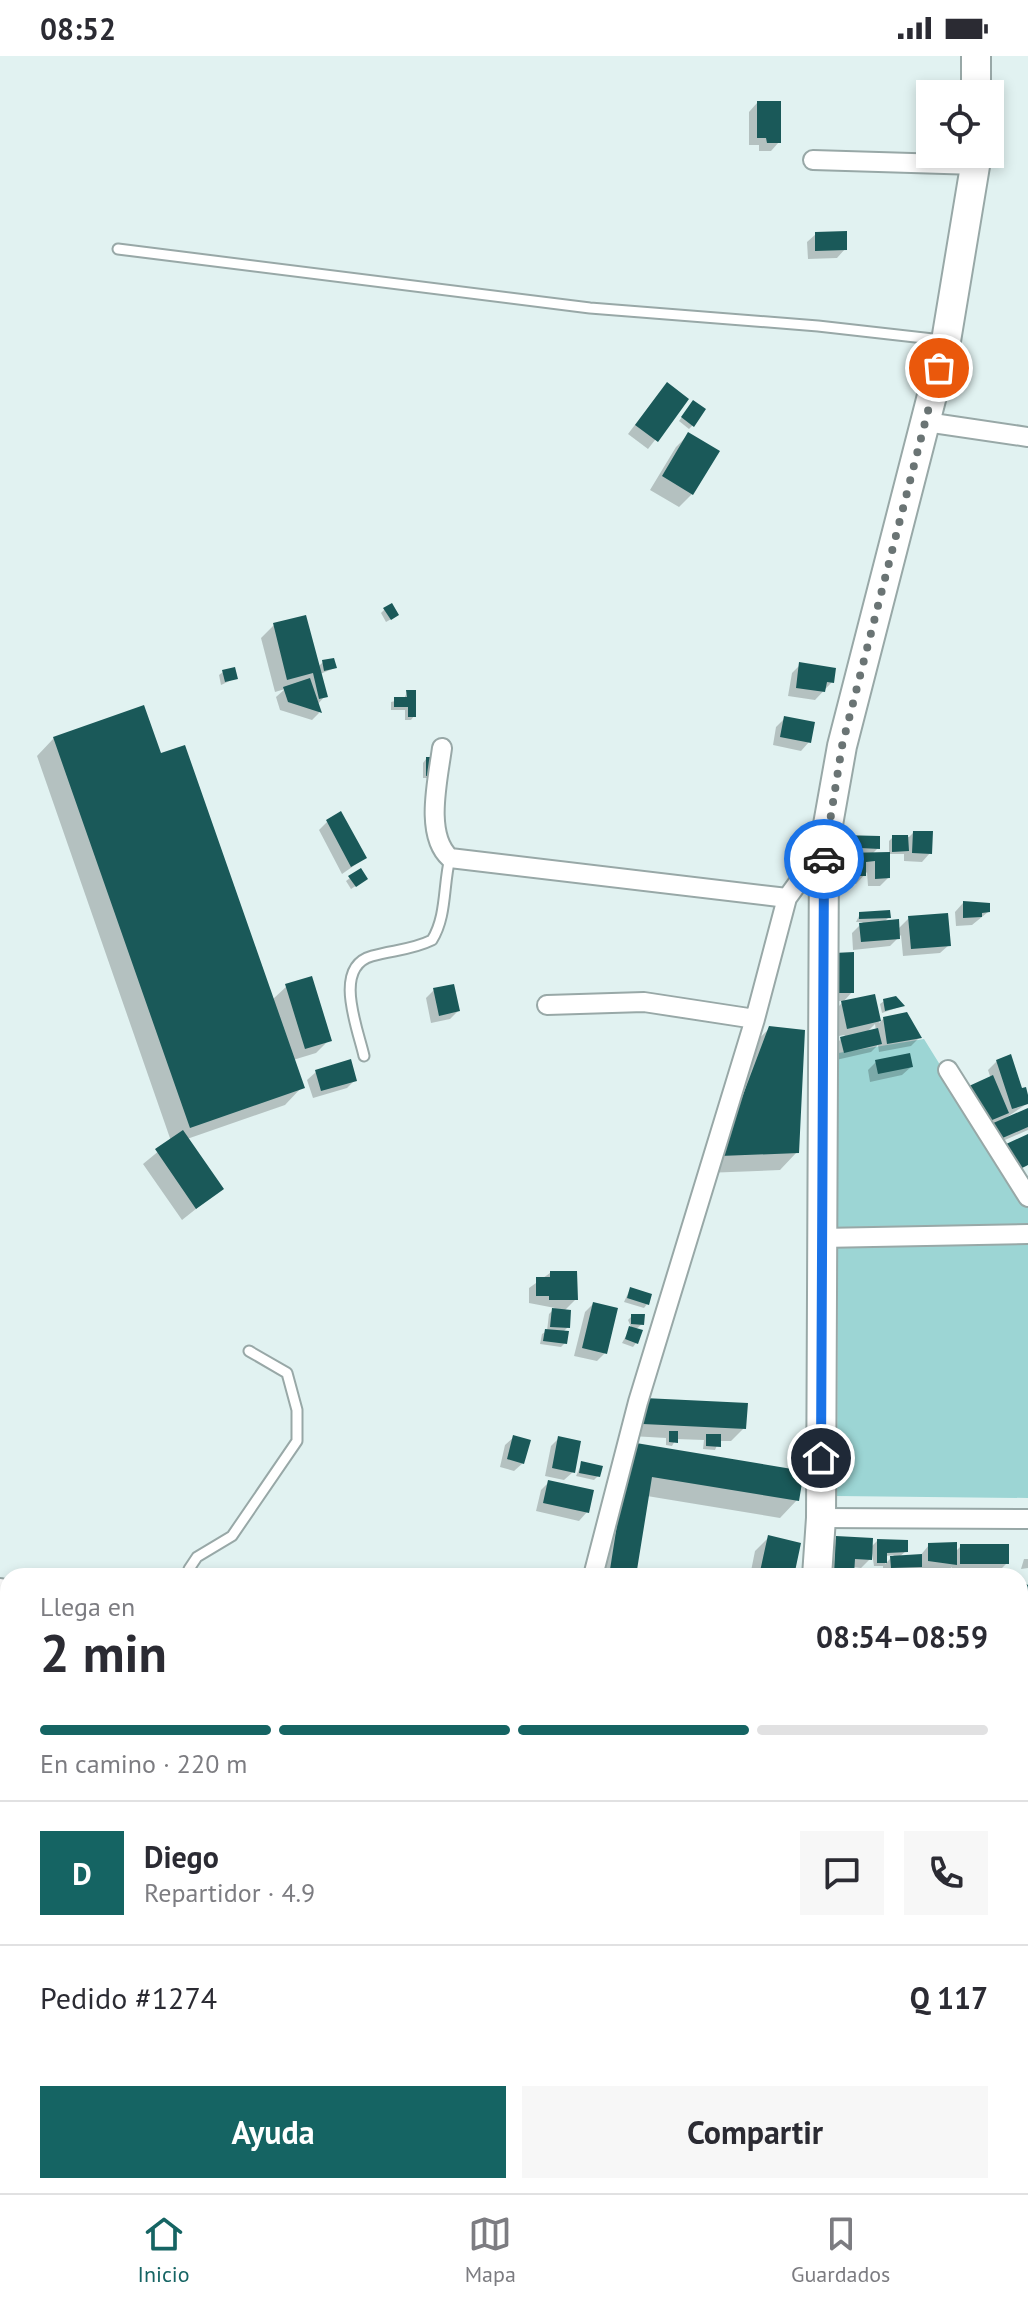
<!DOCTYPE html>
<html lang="es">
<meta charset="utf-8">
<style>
body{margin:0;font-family:"PT Sans",sans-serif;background:#f7f7f7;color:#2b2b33;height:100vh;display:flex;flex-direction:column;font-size:30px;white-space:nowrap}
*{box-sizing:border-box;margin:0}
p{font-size:26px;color:#7c7c81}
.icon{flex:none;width:44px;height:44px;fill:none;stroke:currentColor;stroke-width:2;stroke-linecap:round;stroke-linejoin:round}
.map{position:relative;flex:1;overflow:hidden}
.sheet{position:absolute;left:0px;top:1512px;width:1028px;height:626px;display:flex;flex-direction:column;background:#fff;border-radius:24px 24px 0 0;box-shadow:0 4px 12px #0003}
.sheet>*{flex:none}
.buttons{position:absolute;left:916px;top:24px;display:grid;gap:16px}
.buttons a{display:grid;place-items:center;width:88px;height:88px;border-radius:0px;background:#fff;box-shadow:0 4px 12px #0003;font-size:40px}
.pin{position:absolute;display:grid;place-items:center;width:68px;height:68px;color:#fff;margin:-34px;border:4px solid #fff;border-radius:50%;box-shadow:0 2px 8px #0007}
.courier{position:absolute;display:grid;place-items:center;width:80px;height:80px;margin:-40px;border:6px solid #1a73e8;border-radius:50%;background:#fff;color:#222;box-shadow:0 2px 10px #0007}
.summary em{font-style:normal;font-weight:700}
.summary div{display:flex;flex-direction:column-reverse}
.summary{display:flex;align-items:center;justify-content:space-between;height:136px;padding:0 40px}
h1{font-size:52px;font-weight:700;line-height:60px}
.bar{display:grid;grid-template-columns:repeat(4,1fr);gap:12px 8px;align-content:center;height:96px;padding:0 40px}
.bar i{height:10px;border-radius:6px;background:#e1e1e2}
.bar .on{background:#156463}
.bar p{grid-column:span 4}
.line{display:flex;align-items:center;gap:20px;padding:0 40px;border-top:2px solid #e1e1e2}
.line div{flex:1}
.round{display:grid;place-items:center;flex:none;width:84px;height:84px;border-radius:0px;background:#f7f7f7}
.cta{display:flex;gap:16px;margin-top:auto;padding:16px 40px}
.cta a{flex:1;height:92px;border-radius:0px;background:#156463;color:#fff;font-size:32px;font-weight:700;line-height:92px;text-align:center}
.cta a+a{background:#f7f7f7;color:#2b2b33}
.status{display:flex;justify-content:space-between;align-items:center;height:56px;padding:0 40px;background:#fff;direction:ltr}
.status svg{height:22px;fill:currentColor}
.dock{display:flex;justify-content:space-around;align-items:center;height:112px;border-top:2px solid #e1e1e2;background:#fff;font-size:22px;color:#7c7c81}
.dock a{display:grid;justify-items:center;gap:4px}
.dock .on{color:#156463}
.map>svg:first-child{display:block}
.green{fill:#9cd5d4}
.shadow{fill:#0003;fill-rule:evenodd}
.building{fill:#1a5959}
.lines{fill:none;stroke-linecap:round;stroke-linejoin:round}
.lane-casing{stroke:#98a8a7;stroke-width:13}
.street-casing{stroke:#98a8a7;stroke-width:22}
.primary-casing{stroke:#98a8a7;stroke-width:32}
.lane{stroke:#fff;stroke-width:9}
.street{stroke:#fff;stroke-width:18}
.primary{stroke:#fff;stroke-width:28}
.done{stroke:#6a7474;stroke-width:8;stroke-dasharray:0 14.4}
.route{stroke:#1a73e8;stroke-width:10}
</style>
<div class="status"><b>08:52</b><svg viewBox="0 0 49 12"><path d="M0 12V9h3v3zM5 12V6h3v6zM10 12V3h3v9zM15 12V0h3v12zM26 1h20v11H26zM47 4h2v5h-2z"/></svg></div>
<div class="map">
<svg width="1028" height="2137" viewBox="0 0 1028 2137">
<rect width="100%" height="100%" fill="#e1f2f1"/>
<path class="green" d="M924,983L1028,1151V1175L828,1177L826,999Z
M838,1185L1028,1187V1442L837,1440Z"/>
<path class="shadow" d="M757,47L779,86L771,95H759V89H749V56Z
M816,178L845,193L837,202L808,203L807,186Z
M659,337L687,343L648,393L628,378Z
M690,350L693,369L689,373L679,365Z
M689,378L692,438L679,451L650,434L676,391Z
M385,553L393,562L386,566L381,557Z
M274,569L318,611L323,606L335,612L320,618L325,640L317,649L319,657L312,664L280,654L276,641L285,633L275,636L261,582Z
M800,609L832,626L815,644L788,640L792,617Z
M223,616L236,622L221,629L219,619Z
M407,636L414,660L411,664H405V654H391V646L404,643Z
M785,662L809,686L801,695L773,689L776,671Z
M54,682L160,700L272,944L287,930L329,984L316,997L293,1004L302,1031L285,1049L187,1083L221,1133L182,1164L143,1108L171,1085L37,700Z
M426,703H432L429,722H423V707Z
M327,766L365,802L342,818L319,774Z
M913,777L930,797L922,806L904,805V798H888V822L880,830H868L867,816L856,828H836V807L844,799H832L833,789L841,781L878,792L872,798H889V785L893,781H909Z
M350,822L362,826L351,833L346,825Z
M963,847L988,856L972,869L956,870L955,856Z
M860,858L889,861L883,867L898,873L909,862L949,889L940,897L903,900L901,879L890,890L853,894L852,877L863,866H856Z
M826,907L852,936L844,945H826Z
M434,934L458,955L450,963L431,967L426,942Z
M873,940L879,967L884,962L919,982L911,990L879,996L878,989L871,996L836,1004L833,991L845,979L839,980L834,955L842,947ZM875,968L876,975L866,977Z
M884,945L902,950L882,957L880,948Z
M770,972L797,1096L780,1114L705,1117L752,989Z
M997,1005L1028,1047L995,1069L1028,1054V1074L989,1091L976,1074L991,1023L988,1014Z
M876,1006L911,1011L902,1019L870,1026L868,1014Z
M316,1016L355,1024L347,1032L313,1042L307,1024Z
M550,1217L576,1243L564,1255L568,1271L563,1276L565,1287L561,1291L540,1288L542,1278L547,1275L549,1258L555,1252L529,1247V1232Z
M630,1233L647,1248L644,1252L624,1246Z
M593,1248L605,1297L597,1305L574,1300L585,1256Z
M632,1260L642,1268L635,1274L636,1287L633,1291L622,1287L631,1271L628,1264Z
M632,1357L744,1372L731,1385H719L715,1394L703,1393L704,1384L676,1383L672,1390L666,1389V1382L631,1380Z
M514,1381L523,1407L514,1415L500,1411L505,1389Z
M559,1382L573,1416L564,1424L545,1420L551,1390Z
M613,1406L797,1444L780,1462L647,1440L634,1520H595Z
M582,1407L598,1420L594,1424L576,1420Z
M549,1426L587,1456L579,1465L536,1455L541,1434Z
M768,1482L792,1520H750L755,1495Z
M837,1482L870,1503L861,1512L853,1511L852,1520H827L829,1490Z
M877,1485L906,1495L899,1501L920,1500L929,1489L955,1496L961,1490L1007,1507L998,1516H952V1511L947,1516L919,1512L912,1519L855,1520L860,1515L883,1514V1510H874L871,1491ZM894,1499L885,1508V1500Z
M1024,1503H1028V1512L1021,1513Z
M360,2130H376L377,2137H361Z
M720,2130H787V2137H719Z"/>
<path class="building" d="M757,45H781V87H767L766,82H757Z
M847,175V194L815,195V176Z
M667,326L689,343L658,386L635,369Z
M693,344L706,353L694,371L681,361Z
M688,376L720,395L693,439L662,420Z
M392,547L399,559L391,564L383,552Z
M306,559L328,641L319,643L313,617L287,624L273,567Z
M334,602L337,612L324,615L322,604Z
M799,606L836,612L834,627L827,626L825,636L796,632Z
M235,611L238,623L225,626L222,614Z
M310,622L322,657L288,646L283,631Z
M406,634H416V661H408V651H394V641H407Z
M144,649L161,697L185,689L305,1032L190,1072L53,681Z
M784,660L815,666L811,687L780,681Z
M426,701H434V720H426Z
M341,755L367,802L351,811L326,764Z
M913,775H933L932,798L912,797Z
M840,779L880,780V793L840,791Z
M892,779H908L909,795L892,796Z
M890,796V822L875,823V805L866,806V820H844L843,797Z
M361,812L368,823L356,831L348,820Z
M963,845L990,847V856L982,857V861L963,862Z
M890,854L891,862L859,863V856Z
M948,857L951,890L911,893L908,860Z
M899,863L900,883L861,886L859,867Z
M854,896V937H834V897Z
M312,920L332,985L305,993L285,928Z
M454,928L460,955L439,960L433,932Z
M875,938L881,965L847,973L841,945Z
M896,940L905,950L885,955L883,943Z
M907,956L922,982L887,988L883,961Z
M769,970L805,974L799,1097L720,1100Z
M878,972L882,988L844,997L840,981Z
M910,997L913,1011L878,1018L875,1004Z
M1011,998L1022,1032L1026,1031L1028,1039V1048L1012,1053L996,1004Z
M351,1003L357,1025L321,1035L315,1014Z
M993,1019L1009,1057L985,1067L969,1030Z
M1028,1052V1071L998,1084L991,1068Z
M183,1074L224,1133L196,1153L155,1093Z
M1028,1078V1109L1018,1114L1004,1089Z
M550,1215H577L578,1244H549V1240H536V1221H550Z
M630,1231L652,1238L649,1249L627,1242Z
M593,1246L618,1252L607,1298L582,1292Z
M552,1252L571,1254L570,1272L550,1271Z
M631,1258H645L644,1269L631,1268Z
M629,1270L643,1274L638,1288L625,1283Z
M545,1273L569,1275L567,1288L543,1285Z
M644,1342L748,1347L746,1373L643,1368Z
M669,1375H678V1387L669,1386Z
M706,1378H721V1391L706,1390Z
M513,1379L531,1384L524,1408L507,1403Z
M558,1380L581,1385L575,1417L552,1412Z
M630,1386L804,1415L799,1445L652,1421L636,1520H609Z
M581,1405L603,1410L600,1421L579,1417Z
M548,1424L594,1434L589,1457L543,1447Z
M768,1479L801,1487L794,1520H759Z
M836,1480L873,1482L872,1504L855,1503L854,1519L834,1518Z
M877,1483L908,1484V1496L887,1497V1507H877Z
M957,1486V1509L928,1505V1487Z
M960,1488H1009V1508H960Z
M922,1498V1511L891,1512L890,1500Z
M887,1512V1520H859V1513Z
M890,1514H902V1520H890Z
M1020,1524L1028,1529L1025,1550L1020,1547Z
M395,2130H407L409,2137H397Z
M735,2130H789V2137H735Z"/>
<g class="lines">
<g class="lane-casing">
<path id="lane" d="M118,193L590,252L818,270L942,284
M364,1000C358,973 332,911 372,900C393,894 412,894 432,884C447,860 443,829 450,802
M192,1520L189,1513L197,1501L232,1480L297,1385V1354L287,1317L249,1295
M670,2137L671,2130"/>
</g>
<g class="street-casing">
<path id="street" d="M813,104L977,109
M926,366L1028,381
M442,692C438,723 424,779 450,802L787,842
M547,949L644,946L755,963
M948,1014L1028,1141
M821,1182L1028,1178
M821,1462L1028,1463
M593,1520L638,1346L755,963L787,842L824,791
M0,1532L8,1534
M0,2110L8,2108
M360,2130L362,2137
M544,2130L545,2137"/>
</g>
<g class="primary-casing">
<path id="primary" d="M976,0V38
M817,1520L821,1462L824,791L842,690L946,285L977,98
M1020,1882L1028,1886
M815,2137V2130"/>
</g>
<use href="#lane" class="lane"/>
<use href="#street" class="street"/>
<use href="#primary" class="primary"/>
</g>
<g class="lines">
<path class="done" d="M824,803L842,690L939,312"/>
<path class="route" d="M821,1402L824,803"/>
</g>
</svg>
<div class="buttons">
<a><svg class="icon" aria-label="locate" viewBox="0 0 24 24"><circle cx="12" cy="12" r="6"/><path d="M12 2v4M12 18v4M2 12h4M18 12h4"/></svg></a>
</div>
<div class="pin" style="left:939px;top:312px;background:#ea580c"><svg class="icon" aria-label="bag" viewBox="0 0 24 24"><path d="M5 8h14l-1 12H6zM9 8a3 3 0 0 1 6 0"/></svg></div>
<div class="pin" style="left:821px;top:1402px;background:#1f2937"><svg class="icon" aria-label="home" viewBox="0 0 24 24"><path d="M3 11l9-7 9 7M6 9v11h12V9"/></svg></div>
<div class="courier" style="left:824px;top:803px"><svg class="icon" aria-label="car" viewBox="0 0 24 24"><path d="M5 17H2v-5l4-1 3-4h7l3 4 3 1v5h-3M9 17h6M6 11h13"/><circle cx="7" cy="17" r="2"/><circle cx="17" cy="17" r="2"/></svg></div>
<section class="sheet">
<div class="summary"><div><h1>2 min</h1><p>Llega en</p></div><em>08:54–08:59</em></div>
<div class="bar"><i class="on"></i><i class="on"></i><i class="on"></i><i></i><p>En camino · 220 m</p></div>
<div class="line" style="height:144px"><b class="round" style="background:#156463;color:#fff">D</b><div><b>Diego</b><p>Repartidor · 4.9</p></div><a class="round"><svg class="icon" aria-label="chat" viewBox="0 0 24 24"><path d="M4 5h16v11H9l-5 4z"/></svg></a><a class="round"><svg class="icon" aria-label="phone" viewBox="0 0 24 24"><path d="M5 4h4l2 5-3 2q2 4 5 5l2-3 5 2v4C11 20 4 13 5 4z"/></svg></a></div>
<div class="line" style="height:104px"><div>Pedido #1274</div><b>Q 117</b></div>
<div class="cta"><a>Ayuda</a><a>Compartir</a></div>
</section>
</div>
<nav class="dock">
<a class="on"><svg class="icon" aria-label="home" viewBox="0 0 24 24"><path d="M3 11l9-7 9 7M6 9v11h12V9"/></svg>Inicio</a>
<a><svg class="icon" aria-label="map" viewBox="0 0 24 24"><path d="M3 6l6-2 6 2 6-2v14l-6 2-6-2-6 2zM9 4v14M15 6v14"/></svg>Mapa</a>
<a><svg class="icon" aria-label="saved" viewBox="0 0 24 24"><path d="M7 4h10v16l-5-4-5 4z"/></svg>Guardados</a>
</nav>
